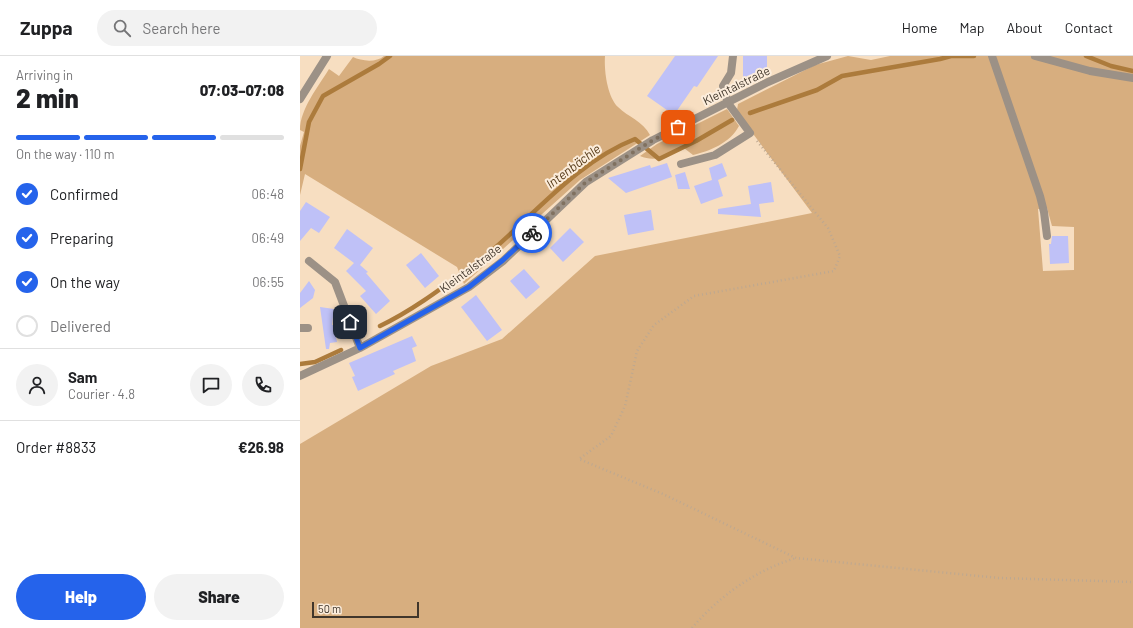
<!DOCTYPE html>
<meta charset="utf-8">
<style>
body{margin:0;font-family:Barlow,sans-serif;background:#f2f2f2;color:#202124;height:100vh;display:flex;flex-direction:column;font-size:15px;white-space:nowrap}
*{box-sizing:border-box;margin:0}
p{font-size:13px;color:#757577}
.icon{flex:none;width:22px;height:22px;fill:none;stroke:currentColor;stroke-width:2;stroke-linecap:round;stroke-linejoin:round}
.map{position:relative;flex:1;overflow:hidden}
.sheet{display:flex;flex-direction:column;background:#fff;width:300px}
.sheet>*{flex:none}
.scale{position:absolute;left:12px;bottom:10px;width:107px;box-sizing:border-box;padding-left:4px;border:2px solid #40362b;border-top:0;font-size:11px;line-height:14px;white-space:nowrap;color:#40362b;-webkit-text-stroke:3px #fceddc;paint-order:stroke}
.pin{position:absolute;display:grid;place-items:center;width:34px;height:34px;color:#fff;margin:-17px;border-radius:8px;box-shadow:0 2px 6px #0006}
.courier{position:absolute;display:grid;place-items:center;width:40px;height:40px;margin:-20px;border:3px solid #2563eb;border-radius:50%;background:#fff;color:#222;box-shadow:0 1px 5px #0007}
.overview em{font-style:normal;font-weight:800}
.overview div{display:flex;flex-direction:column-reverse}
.overview{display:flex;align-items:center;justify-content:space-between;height:68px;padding:0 16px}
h1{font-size:26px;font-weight:800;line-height:30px}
.bar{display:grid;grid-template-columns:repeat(4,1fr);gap:6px 4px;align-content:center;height:48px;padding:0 16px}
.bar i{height:5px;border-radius:3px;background:#e0e0e0}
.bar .active{background:#2563eb}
.bar p{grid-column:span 4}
.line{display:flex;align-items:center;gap:10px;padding:0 16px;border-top:1px solid #e0e0e0}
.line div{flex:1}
.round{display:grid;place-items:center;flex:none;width:42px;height:42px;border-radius:21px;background:#f2f2f2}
ol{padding:0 16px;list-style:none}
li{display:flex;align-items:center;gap:12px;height:44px}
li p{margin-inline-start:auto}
li .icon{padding:4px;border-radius:50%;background:#2563eb;color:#fff;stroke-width:4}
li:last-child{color:#757577}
li i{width:22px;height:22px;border:2px solid #e0e0e0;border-radius:50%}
.primary-button{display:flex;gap:8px;margin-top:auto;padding:8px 16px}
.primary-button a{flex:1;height:46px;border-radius:24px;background:#2563eb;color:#fff;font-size:16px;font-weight:800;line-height:46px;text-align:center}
.primary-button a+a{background:#f2f2f2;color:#202124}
header{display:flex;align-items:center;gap:24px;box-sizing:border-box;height:56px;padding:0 20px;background:#fff;border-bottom:1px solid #e0e0e0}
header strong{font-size:19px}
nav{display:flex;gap:22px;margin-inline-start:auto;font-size:14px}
.search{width:280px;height:36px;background:#f2f2f2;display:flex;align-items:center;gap:10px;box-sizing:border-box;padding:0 14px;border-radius:22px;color:#757577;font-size:15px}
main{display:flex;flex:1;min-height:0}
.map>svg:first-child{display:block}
.green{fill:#d7ae7f;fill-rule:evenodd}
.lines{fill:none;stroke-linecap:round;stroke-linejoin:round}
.stream{stroke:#ac7b3c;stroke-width:4.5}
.building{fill:#bfc1f7}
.path{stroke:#bda891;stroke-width:2.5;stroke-dasharray:1 3;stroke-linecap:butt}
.service{stroke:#9c9186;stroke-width:8}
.minor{stroke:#9c9186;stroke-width:8}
.done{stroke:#807160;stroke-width:4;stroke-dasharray:0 7.2}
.route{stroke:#2563eb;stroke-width:5}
.labels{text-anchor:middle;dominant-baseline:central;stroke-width:4;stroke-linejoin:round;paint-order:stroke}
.street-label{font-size:12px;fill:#40362b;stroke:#fceddc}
.water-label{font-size:13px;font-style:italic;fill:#563a18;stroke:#fceddc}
</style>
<header>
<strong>Zuppa</strong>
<div class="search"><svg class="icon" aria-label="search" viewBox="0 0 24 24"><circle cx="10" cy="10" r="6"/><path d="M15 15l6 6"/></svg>Search here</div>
<nav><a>Home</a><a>Map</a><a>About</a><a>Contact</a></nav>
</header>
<main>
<section class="sheet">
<div class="overview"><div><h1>2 min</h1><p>Arriving in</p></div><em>07:03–07:08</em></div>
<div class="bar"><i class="active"></i><i class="active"></i><i class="active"></i><i></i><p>On the way · 110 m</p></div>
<ol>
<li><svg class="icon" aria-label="check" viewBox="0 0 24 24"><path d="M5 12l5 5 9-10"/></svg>Confirmed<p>06:48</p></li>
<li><svg class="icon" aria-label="check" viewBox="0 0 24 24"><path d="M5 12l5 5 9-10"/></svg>Preparing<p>06:49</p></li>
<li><svg class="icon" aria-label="check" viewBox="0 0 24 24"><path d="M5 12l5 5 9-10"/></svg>On the way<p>06:55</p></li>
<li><i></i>Delivered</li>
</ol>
<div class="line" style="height:72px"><a class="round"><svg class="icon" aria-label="person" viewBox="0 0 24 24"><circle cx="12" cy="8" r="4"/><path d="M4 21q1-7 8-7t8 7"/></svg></a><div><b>Sam</b><p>Courier · 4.8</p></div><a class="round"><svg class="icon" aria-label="chat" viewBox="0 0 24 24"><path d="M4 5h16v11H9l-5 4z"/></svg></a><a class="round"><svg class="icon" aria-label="phone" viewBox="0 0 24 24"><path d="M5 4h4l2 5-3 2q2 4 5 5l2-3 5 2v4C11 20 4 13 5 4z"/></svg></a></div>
<div class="line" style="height:52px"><div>Order #8833</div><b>€26.98</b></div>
<div class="primary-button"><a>Help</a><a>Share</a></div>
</section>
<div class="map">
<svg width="833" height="572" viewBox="0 0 833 572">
<rect width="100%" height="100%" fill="#f7dec1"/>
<path class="green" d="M84,0H305C304,14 307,40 318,51C328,61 343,65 350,79L280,124L164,228L157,211L5,118L0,139V90L4,76L0,74C0,53 18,31 29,13L39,20L53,1C61,5 76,7 84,0Z
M548,0L571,4L590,0H833V572H0V388L131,310L202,283L295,200L512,157L439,59L437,54L438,48L515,9ZM747,152L752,170L774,171V214L743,215L738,153Z
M427,53L439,70C430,87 410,95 393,99L384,92C369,99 356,107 340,100L357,88Z"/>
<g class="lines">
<path class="stream" d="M652,0H674
M786,0L811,10L833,15
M450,57L517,34L542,20L640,3L651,0
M0,113L9,66L23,40L79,8L90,0
M80,270C111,255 138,235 165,215C175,207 187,200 196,191C238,154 281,104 335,83L359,103L396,85L432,64
M0,308L15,306L41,294"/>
</g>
<path class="building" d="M375,0H418L397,31L394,30L374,59L347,40Z
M443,0H467V20L443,22Z
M367,107L372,121L326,137L308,122L350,109L351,112Z
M422,107L427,120L418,124L423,140L401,148L394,130L412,124L409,112Z
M385,116L390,133H378L375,119Z
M471,126L474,146L459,148L461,161L418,158V153L451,148L448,130Z
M6,146L30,161L19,177L11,172L0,185V155Z
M351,154L354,174L328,179L324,159Z
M270,172L284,186L263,206L250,192Z
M47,173L73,192L60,209L68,216L66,217L90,245L76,258L60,240L66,235L46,215L54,207L34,192Z
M752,180H768L769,207L750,208L749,188H751Z
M121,197L139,220L125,232L106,209Z
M224,213L240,231L226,243L210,225Z
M9,225L15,234L13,242L0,252V237Z
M176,239L202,274L187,285L161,251Z
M20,251L34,253L32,269H38L40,280L36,281L37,286L30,287L29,293H26Z
M112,280L117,290L112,292L116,305L93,315L95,318L58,335L52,321L55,320L49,307Z"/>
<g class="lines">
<path class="path" d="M457,85L528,172L540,200L534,215L394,240L354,269L337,295L325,350L311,380L279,403L363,438L496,502L699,522L833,526
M392,572C419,540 456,514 496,502"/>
<path class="service" d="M692,0L740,140L744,156L747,180
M381,108L415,99L450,77L428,47L423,30L431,17L433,0
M0,272H8"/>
<path class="minor" d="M735,0L790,15L833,22
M0,43L27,0
M9,205L35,226L60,292
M0,320L60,292L169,231L203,205L286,126L353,84L468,26L527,0"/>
</g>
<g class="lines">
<path class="done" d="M232,177L286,126L353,84L378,71"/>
<path class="route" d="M50,266L60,292L169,231L203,204L232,177"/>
</g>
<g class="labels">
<g class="street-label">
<text transform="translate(436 29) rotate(-26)">Kleintalstraße</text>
<text transform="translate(170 212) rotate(-36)">Kleintalstraße</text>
</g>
<g class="water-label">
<text transform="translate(273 110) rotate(-37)">Intenbächle</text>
</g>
</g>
</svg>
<div class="scale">50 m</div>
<div class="pin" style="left:378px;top:71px;background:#ea580c"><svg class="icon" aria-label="bag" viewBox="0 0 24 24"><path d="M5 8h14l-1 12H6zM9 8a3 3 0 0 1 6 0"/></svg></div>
<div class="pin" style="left:50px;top:266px;background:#1f2937"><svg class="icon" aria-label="home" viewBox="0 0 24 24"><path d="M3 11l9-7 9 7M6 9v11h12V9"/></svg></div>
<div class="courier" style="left:232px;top:177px"><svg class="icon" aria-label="bike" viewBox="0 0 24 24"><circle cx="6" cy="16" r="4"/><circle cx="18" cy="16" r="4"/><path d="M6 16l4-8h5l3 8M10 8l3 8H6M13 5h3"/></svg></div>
</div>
</main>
